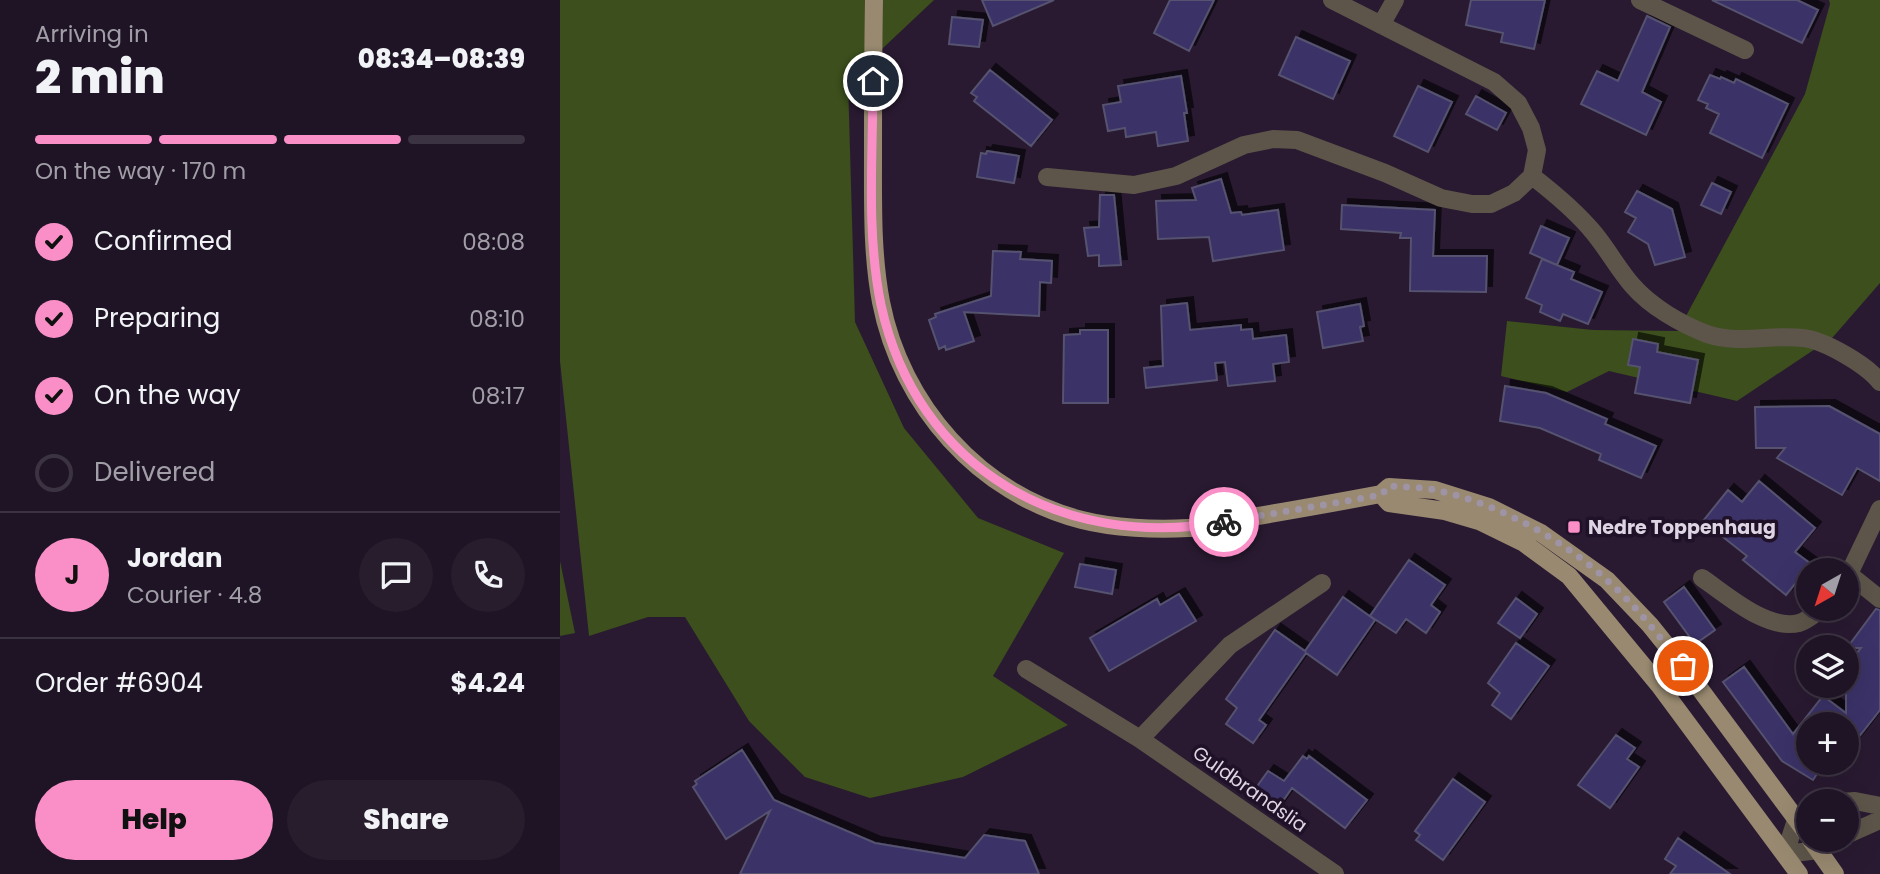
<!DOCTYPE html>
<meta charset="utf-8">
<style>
body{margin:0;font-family:Poppins,sans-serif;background:#271d2d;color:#f1f3f6;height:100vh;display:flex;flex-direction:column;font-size:26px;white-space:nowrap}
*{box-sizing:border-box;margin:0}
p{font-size:23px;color:#a19ea7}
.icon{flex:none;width:38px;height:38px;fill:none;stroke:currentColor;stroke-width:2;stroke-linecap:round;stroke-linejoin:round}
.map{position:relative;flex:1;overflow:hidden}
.panel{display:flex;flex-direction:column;background:#1f1425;width:560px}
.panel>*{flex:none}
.needle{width:46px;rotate:219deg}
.controls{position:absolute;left:1236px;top:558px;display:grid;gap:14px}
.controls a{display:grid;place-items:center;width:63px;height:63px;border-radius:50%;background:#1f1425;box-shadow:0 7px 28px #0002,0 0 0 2px #3c3342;font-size:35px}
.pin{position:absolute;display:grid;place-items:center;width:60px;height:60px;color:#fff;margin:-30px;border:4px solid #fff;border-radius:50%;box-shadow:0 2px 7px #0007}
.courier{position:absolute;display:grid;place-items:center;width:70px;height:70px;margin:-35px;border:5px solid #fa8fc8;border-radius:50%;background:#fff;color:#222;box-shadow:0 2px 9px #0007}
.summary em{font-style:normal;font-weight:800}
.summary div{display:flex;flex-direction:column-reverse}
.summary{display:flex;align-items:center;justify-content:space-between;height:119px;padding:0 35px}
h1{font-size:46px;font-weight:800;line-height:52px}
.bar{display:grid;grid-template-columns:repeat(4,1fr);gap:10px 7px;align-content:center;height:84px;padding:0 35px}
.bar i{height:9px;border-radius:5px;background:#3c3342}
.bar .on{background:#fa8fc8}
.bar p{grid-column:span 4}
.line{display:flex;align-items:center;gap:18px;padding:0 35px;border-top:2px solid #3c3342}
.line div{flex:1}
.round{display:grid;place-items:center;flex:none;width:74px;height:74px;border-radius:37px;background:#271d2d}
ol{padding:0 35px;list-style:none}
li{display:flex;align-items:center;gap:21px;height:77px}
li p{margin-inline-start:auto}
li .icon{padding:7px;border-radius:50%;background:#fa8fc8;color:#111;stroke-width:4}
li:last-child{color:#a19ea7}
li i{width:38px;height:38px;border:4px solid #3c3342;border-radius:50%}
.button{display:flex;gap:14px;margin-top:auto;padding:14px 35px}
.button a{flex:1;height:80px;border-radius:42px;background:#fa8fc8;color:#111;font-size:28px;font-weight:800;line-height:80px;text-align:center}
.button a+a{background:#271d2d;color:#f1f3f6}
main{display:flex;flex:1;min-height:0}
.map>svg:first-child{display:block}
.green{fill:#3c4f1c}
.building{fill:#3b3167;stroke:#55526f;stroke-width:2;filter:url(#shadow)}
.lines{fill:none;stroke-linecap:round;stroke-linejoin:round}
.minor{stroke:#5d5549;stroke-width:18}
.primary{stroke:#988970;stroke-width:18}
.done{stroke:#9f94a5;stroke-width:7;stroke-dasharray:0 12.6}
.route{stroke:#fa8fc8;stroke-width:9}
.poi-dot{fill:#fa8fc8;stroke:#1f1127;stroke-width:2.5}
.labels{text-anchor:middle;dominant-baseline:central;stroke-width:7;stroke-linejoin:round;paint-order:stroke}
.poi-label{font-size:19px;font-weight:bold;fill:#ded5e4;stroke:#1f1127;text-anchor:start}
.street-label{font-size:19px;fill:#ded5e4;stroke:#1f1127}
</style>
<main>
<section class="panel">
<div class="summary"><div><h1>2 min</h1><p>Arriving in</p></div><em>08:34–08:39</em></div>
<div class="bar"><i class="on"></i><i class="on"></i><i class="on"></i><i></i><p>On the way · 170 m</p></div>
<ol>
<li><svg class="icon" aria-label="check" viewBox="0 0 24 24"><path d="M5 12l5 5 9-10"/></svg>Confirmed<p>08:08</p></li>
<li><svg class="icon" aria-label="check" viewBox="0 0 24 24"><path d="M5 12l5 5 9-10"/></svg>Preparing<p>08:10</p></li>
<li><svg class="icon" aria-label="check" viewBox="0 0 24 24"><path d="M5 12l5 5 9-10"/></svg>On the way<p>08:17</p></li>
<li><i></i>Delivered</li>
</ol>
<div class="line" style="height:126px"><b class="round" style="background:#fa8fc8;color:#111">J</b><div><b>Jordan</b><p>Courier · 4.8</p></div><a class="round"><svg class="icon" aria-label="chat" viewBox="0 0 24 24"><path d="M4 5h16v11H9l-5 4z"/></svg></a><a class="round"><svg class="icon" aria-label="phone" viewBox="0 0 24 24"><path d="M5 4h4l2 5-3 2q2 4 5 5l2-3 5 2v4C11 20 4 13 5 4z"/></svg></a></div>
<div class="line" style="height:91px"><div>Order #6904</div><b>$4.24</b></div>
<div class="button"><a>Help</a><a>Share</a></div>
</section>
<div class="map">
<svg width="1320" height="874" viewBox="0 0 1320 874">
<defs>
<filter id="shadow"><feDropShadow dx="6" dy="-6" stdDeviation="0" flood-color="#0009"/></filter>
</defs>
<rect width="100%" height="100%" fill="#291a31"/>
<path class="green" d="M0,0H374L288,81L295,322L344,428L418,518L504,553L433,676L508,725L403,777L310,798L245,777L189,721L125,617H88L29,636L0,361Z
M1269,0H1320V283L1273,337L1177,401L1049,371L1007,392L941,376L947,321L1033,330L1118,331L1245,94L1270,4Z
M0,561L15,633L0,636Z"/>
<path class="building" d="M422,0H494L433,26Z
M610,0H654L629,51L594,33Z
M911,0H985L974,49L941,42L943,33L906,25Z
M1152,0H1237L1258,10L1242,43Z
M1087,16L1110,27L1082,92L1101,102L1086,135L1021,104L1037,71L1058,81Z
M392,17L423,20L419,47L389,44Z
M736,37L790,61L773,99L719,75Z
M430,70L492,120L471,146L414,101L417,97L411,93Z
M1150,75L1160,79L1161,77L1174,83L1176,79L1228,104L1202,158L1150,133L1159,114L1146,108L1148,104L1138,100Z
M621,76L627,113H624L628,141L598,146L596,132L566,137L565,128L548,131L543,105L561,102L558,86Z
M858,86L892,102L868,152L834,136Z
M916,96L946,113L937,130L906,114Z
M427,151L459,156L454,183L417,177L421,153L426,154Z
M661,179L671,213L681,212L682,215L718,210L724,250L653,261L649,237L598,239L596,201L636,200L632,188Z
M1152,183L1171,192L1161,214L1141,205Z
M1077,191L1112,209L1125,257L1095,265L1088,244L1068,232L1076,218L1065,212Z
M540,195H554L561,265L539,266V255L528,256L524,228L539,227Z
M782,205L875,210L873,256H927L926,292L850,291L851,238H840L841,233L781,229Z
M981,226L1009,238L997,265L970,253Z
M433,251L461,252L460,259L492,261L491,283L480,282L479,316L404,312L414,341L386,350L385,346L379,349L369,320L376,317L375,314L431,296Z
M982,259L1014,272L1011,279L1042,292L1028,324L1003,314L1000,321L980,312L982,305L966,298Z
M627,303L630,330L681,325V330L692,329L693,339L726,335L729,362L713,364L715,381L668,386L665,362L655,363L657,380L586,388L584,368L603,366L601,306Z
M800,304L804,326L800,327L803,341L763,348L757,312Z
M520,330H548V403H503L504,335L520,334Z
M1073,339L1098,344L1097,352L1138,360L1130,403L1075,393L1080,367L1068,365Z
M945,386L986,393L1047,419L1045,424L1096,446L1081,478L1039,460L1041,454L980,428L940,421Z
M1269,406L1320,434V481L1297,468L1282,495L1217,458L1225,448H1196L1195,407Z
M1199,481L1255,528L1235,552L1251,564L1226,595L1183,560L1187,556L1143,521L1168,490L1182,502Z
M849,560L885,585L871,605L880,612L866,633L846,619L836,633L810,616Z
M520,564L556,570L552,594L515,587Z
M1124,587L1155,630L1135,644L1104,602Z
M619,594L636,621L549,671L530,638L597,599L600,605Z
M783,597L815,620L777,675L746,653L699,720L706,725L693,743L666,724L677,708L666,699L715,630L745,651Z
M956,598L977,614L960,638L938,623Z
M1316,609L1320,610V710L1286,753V724H1248V763H1264L1253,780L1222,761L1163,682L1184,667L1233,734L1263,696L1286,713V666L1301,648H1287Z
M956,643L989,666L951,719L932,705L940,693L928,683Z
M1056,735L1075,748L1067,759L1079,767L1050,808L1018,785Z
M182,750L214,800L315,843L405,858L424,835L465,841L479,874H180L210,811L166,839L133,787L137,784L135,781Z
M743,756L747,759L749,756L807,800L785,828L732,788L718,808L693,792L708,771L724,781Z
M893,779L925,802L883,860L856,840L860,835L855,831Z
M1118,838L1170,874H1110L1116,866L1105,859Z"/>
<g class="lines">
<path class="minor" d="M1080,0L1185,50
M821,25L835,0
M972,176C994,193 1016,211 1034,233C1048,250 1058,269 1072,285C1091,307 1121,324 1147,334C1179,345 1211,334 1243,338C1264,340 1307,365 1320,382
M487,177L574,185L616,176L684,145L713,139L737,140L825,173L881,198L912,204H931L954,193L972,176L977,150L971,128L958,103L934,82L772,0
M1290,575L1320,599
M1142,578C1167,595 1207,631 1239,623C1247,621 1255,613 1262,609
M1286,580L1320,509
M466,669L580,739L775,874
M580,739L670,645L762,583
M1281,802L1295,801L1320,806
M1248,814L1236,820L1225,854L1259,850L1277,840
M1286,835L1320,820"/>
<path class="primary" d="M314,0C313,53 313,106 313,159C313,207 312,255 321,302C341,405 419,494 522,520C553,528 596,530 628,528C649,528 670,521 691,517C734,510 778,502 821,494L829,487L875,490L929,507L981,533L1047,580L1090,625L1123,666L1248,835
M821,494L829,503L885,511L919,521L964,543L1009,576L1099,685L1239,874
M1251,840L1275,874"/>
</g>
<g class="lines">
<path class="done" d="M664,522L821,495L829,486C844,487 861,487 876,490C938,504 1003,539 1049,582C1077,607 1100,637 1123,666"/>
<path class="route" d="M313,81C313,155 306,232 321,305C357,469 503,551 664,522"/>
</g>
<rect class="poi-dot" x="1007" y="520" width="14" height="14" rx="3.5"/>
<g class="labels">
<g class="poi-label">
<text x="1028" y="527">Nedre Toppenhaug</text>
</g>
<g class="street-label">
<text transform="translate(690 789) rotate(35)">Guldbrandslia</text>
</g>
</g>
</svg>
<div class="controls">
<a><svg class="needle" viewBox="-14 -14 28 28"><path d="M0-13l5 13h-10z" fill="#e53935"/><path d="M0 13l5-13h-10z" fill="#a19ea7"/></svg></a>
<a><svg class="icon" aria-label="layers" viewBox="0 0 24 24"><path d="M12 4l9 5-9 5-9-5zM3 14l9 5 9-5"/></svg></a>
<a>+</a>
<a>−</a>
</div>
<div class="pin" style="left:1123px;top:666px;background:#ea580c"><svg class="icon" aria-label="bag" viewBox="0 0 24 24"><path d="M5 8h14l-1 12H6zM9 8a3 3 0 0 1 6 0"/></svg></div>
<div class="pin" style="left:313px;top:81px;background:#1f2937"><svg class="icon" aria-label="home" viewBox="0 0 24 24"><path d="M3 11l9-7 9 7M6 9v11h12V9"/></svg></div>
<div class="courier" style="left:664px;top:522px"><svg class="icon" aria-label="bike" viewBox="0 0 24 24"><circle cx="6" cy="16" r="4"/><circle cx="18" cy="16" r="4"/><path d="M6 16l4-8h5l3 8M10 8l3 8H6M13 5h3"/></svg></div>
</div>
</main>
